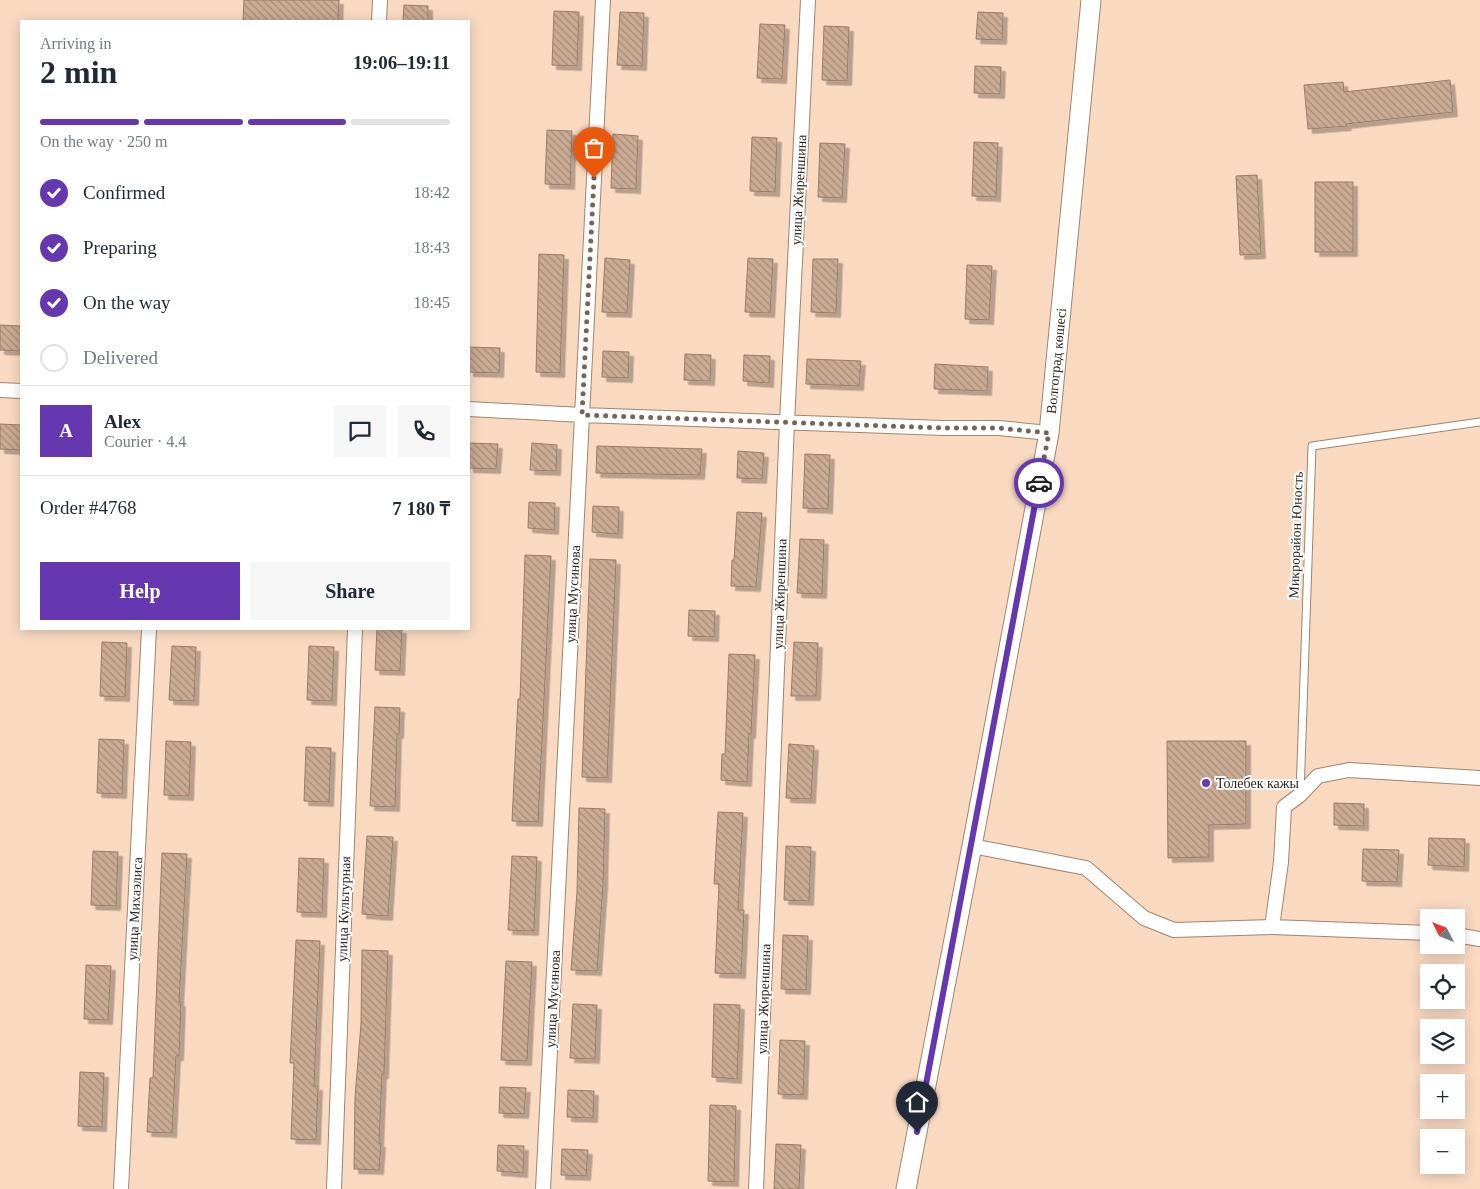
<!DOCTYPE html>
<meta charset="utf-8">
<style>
body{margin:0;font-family:Georgia,serif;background:#f6f6f7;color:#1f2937;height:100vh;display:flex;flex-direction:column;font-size:19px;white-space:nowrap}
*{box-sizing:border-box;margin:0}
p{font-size:16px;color:#747a83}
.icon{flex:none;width:28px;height:28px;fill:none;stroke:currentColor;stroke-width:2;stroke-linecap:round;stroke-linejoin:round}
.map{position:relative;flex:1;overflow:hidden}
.details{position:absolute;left:20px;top:20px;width:450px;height:610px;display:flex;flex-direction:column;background:#fff;border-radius:0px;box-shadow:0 2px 12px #0003}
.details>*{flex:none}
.needle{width:32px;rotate:312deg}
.tools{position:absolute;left:1420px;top:909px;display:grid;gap:10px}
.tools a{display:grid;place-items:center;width:45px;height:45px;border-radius:0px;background:#fff;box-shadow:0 2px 12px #0003;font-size:25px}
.pin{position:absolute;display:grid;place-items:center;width:42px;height:42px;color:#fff;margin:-51px -21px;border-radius:50% 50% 50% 0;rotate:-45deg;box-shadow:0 0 5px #0007}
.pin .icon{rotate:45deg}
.courier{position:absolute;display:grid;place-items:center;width:50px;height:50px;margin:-25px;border:4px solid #6638b0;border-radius:50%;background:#fff;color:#222;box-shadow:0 1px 6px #0007}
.overview em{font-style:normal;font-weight:600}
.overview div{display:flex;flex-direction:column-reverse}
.overview{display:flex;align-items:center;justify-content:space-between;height:85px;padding:0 20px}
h1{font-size:32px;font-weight:600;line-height:38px}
.bar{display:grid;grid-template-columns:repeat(4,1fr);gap:8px 5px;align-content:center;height:60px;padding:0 20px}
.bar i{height:6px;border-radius:4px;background:#e0e1e3}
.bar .active{background:#6638b0}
.bar p{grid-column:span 4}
.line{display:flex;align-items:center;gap:12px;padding:0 20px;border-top:1px solid #e0e1e3}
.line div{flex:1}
.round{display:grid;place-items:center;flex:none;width:52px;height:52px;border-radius:0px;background:#f6f6f7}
ol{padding:0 20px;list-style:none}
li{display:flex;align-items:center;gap:15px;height:55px}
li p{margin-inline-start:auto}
li .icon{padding:5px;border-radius:50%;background:#6638b0;color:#fff;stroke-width:4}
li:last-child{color:#747a83}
li i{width:28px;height:28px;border:2px solid #e0e1e3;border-radius:50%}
.primary-button{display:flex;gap:10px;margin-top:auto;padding:10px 20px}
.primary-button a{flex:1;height:58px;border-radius:0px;background:#6638b0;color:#fff;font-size:20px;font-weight:600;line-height:58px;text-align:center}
.primary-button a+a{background:#f6f6f7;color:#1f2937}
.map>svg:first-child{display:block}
.building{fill:url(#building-back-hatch);stroke:#997b66;filter:url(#shadow)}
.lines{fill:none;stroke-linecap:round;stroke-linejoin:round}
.service-casing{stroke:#a2846e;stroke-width:9}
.minor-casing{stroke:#a2846e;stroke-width:16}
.secondary-casing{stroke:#a2846e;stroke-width:21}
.service{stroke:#fff;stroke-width:7}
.minor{stroke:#fff;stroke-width:14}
.secondary{stroke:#fff;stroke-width:19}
.done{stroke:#776456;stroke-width:5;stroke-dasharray:0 9}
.route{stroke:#6638b0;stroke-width:6}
.poi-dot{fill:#6638b0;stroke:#fff;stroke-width:2}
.labels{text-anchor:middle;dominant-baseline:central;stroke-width:4;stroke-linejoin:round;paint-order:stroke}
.street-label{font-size:14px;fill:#31251c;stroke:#fff}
.poi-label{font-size:14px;fill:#31251c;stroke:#fff;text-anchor:start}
</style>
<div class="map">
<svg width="1480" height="1189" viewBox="0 0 1480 1189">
<defs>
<pattern id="building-back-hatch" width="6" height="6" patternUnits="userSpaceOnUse" patternTransform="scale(1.25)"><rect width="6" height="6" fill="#caab94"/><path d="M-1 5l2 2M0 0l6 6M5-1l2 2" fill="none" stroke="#a58b78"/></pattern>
<filter id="shadow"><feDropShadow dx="4.5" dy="4.5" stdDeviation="0" flood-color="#0004"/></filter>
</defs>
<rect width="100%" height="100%" fill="#fad9c1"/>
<path class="building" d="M244,0H339L338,21H243Z
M404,5L428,6V21H403Z
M554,11L579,12L577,66L552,65Z
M620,12L644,13L642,66L617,65Z
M978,12L1003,13L1002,40L976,39Z
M760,24L785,25L782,79L757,78Z
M824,26L849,27L847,81L822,80Z
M975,66L1001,67L1000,94L974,93Z
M1450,80L1453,112L1346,124L1347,126L1308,129L1304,85L1343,82L1344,92Z
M547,130L572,131L570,185L545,184Z
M613,134L638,136L636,189L611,188Z
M752,137L777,138L775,192L750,191Z
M974,142L998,143L996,197L972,196Z
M820,143L845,144L842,198L818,197Z
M1257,175L1261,254L1240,255L1236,176Z
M1315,182H1353V252H1315Z
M539,254L564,255L560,373L536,372Z
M605,258L630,260L627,313L602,312Z
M748,258L773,259L770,313L745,312Z
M813,259H838L836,313L811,312Z
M967,265L992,266L989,320L965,319Z
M0,325L21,326V351L0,350Z
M469,347L500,348L499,373L469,372Z
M603,351L629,352L628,378L602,377Z
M685,354L711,355L710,381L684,380Z
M744,355L770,356L769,383L743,381Z
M807,359L861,361L859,386L806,384Z
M935,364L988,367L987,391L934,389Z
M0,424L21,425V450L0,449Z
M469,443L498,444L496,469L469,468Z
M532,443L557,445L556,471L530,470Z
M597,446L702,449L700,475L596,473Z
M738,451L764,453L762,479L737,478Z
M805,454L830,455L828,509L803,508Z
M529,502L555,503L554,530L528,528Z
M593,506L619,507L618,534L592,532Z
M737,512L762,513L756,587L731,586L732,560H734Z
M800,539L824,540L822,594L797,593Z
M525,555L551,556L538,822L512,821L518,699H520Z
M590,559L616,560L607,778L582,777Z
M689,610L715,611L714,637L688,636Z
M377,629H402L400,671L375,670Z
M102,642L127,643L125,697L100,696Z
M794,642L818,643L816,696H791Z
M172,646L196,647L194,701L169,700Z
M309,646L334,647L332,701L307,700Z
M729,654L755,655L751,734H749L747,782L721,780L722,754H725Z
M375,707L400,708L399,734H397L395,807L370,806Z
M99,739L124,740L122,794L97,793Z
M166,741L191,742L189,796L164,795Z
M1167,741H1246V824L1209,825V857L1168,858Z
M789,744L814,746L811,799L786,798Z
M306,747L331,748L329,802L304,801Z
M1334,803L1364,804V826L1334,825Z
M579,808L605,809L603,885L597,971L571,970L577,892Z
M718,812L743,813L738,910H744L741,974L715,973L719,884H714Z
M367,836L393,837L388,916L362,914Z
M1429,838L1465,839L1464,867L1428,865Z
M786,846L811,847L809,901L784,900Z
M1363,849L1399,850L1397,882L1362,881Z
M93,851L118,852L116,906L91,905Z
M162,853L187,854L179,1002H181L179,1056H176L172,1133L147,1132L150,1078H153Z
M512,856L537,857L534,931L508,930Z
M299,858L324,859L322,913L297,912Z
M783,935L808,936L806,990L781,989Z
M296,940L320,941L314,1086H318L316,1140L291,1139L294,1063H290Z
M362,950L388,951L384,1074H382L379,1143H381L379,1170L354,1169L355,1097L361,1024Z
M506,961L532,962L527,1061L501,1060Z
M86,965L111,966L108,1020L84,1019Z
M573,1004L597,1005L595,1059L570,1058Z
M714,1004L740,1005L737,1079L712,1077Z
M780,1040L805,1041L803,1095L778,1094Z
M80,1072L104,1073L102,1127L78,1126Z
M500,1087L526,1088L524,1114L499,1113Z
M568,1090L594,1091L593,1118L567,1117Z
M710,1105L736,1106L734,1182L708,1181Z
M776,1144L801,1145L799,1189H774Z
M498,1145L524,1146L523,1173L497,1171Z
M562,1149L588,1150L586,1176L561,1175Z"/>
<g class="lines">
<g class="service-casing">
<path id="service" d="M1300,794L1312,446L1480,422"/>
</g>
<g class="minor-casing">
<path id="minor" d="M379,21L380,0
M0,390L21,391
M469,409L582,415L943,428H999L1049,433
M972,846L1086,868L1144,918L1174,930L1272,927L1281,862L1284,807L1300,795L1318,776L1349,770L1480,778
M1272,927L1429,933
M1456,935L1480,939
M121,1189L149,629
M334,1189L355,629
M543,1189L603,0
M756,1189L787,422L808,0"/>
</g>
<g class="secondary-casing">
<g id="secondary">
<path id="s1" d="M906,1189L972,846L1049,433L1091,0"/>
</g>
</g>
<use href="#service" class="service"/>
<use href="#minor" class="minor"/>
<use href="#secondary" class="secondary"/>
</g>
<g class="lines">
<path class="done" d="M594,178L582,415L943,428H999L1049,433L1039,483"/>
<path class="route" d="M917,1132L1039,483"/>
</g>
<circle class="poi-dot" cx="1206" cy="783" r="5"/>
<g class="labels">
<g class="street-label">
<text transform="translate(799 190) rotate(-87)">улица Жиреншина</text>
<text stroke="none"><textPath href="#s1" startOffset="842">Волгоград көшесі</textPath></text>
<text transform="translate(1296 535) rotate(-88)">Микрорайон Юность</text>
<text transform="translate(573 594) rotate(-87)">улица Мусинова</text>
<text transform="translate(780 594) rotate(-88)">улица Жиреншина</text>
<text transform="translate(135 909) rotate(-87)">улица Михаэлиса</text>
<text transform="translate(344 909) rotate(-88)">улица Культурная</text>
<text transform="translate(553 999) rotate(-87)">улица Мусинова</text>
<text transform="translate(764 999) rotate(-88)">улица Жиреншина</text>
</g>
<g class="poi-label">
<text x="1216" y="783">Толебек кажы</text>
</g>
</g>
</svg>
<div class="tools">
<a><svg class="needle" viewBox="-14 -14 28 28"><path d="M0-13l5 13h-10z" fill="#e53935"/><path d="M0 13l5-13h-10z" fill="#747a83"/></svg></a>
<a><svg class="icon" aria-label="locate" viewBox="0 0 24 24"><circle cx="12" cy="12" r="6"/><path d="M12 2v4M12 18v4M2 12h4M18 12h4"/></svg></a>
<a><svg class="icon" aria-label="layers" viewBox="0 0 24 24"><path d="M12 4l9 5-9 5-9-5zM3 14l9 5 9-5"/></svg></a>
<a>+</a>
<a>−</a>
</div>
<div class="pin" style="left:594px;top:178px;background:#ea580c"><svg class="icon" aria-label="bag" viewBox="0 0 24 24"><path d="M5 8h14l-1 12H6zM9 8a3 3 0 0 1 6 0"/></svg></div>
<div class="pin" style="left:917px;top:1132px;background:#1f2937"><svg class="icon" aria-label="home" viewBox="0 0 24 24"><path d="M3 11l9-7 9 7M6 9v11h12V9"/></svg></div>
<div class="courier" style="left:1039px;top:483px"><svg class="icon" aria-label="car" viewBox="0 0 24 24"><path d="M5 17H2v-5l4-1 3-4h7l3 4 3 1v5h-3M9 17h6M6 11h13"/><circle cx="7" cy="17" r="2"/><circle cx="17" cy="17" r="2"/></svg></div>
<section class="details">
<div class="overview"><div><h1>2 min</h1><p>Arriving in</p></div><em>19:06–19:11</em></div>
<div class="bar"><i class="active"></i><i class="active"></i><i class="active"></i><i></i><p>On the way · 250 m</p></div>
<ol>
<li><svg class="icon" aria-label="check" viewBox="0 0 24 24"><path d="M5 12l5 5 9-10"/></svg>Confirmed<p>18:42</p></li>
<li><svg class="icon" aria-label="check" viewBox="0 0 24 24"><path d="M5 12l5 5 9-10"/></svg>Preparing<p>18:43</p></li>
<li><svg class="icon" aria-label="check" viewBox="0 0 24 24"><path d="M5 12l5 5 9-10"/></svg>On the way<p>18:45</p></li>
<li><i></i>Delivered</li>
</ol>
<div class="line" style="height:90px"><b class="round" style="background:#6638b0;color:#fff">A</b><div><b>Alex</b><p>Courier · 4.4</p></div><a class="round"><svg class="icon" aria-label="chat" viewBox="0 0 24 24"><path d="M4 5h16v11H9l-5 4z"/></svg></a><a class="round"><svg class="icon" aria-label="phone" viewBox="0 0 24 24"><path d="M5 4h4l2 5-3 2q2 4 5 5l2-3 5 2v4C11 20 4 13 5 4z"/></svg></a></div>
<div class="line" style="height:65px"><div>Order #4768</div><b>7 180 ₸</b></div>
<div class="primary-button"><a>Help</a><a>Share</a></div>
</section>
</div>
